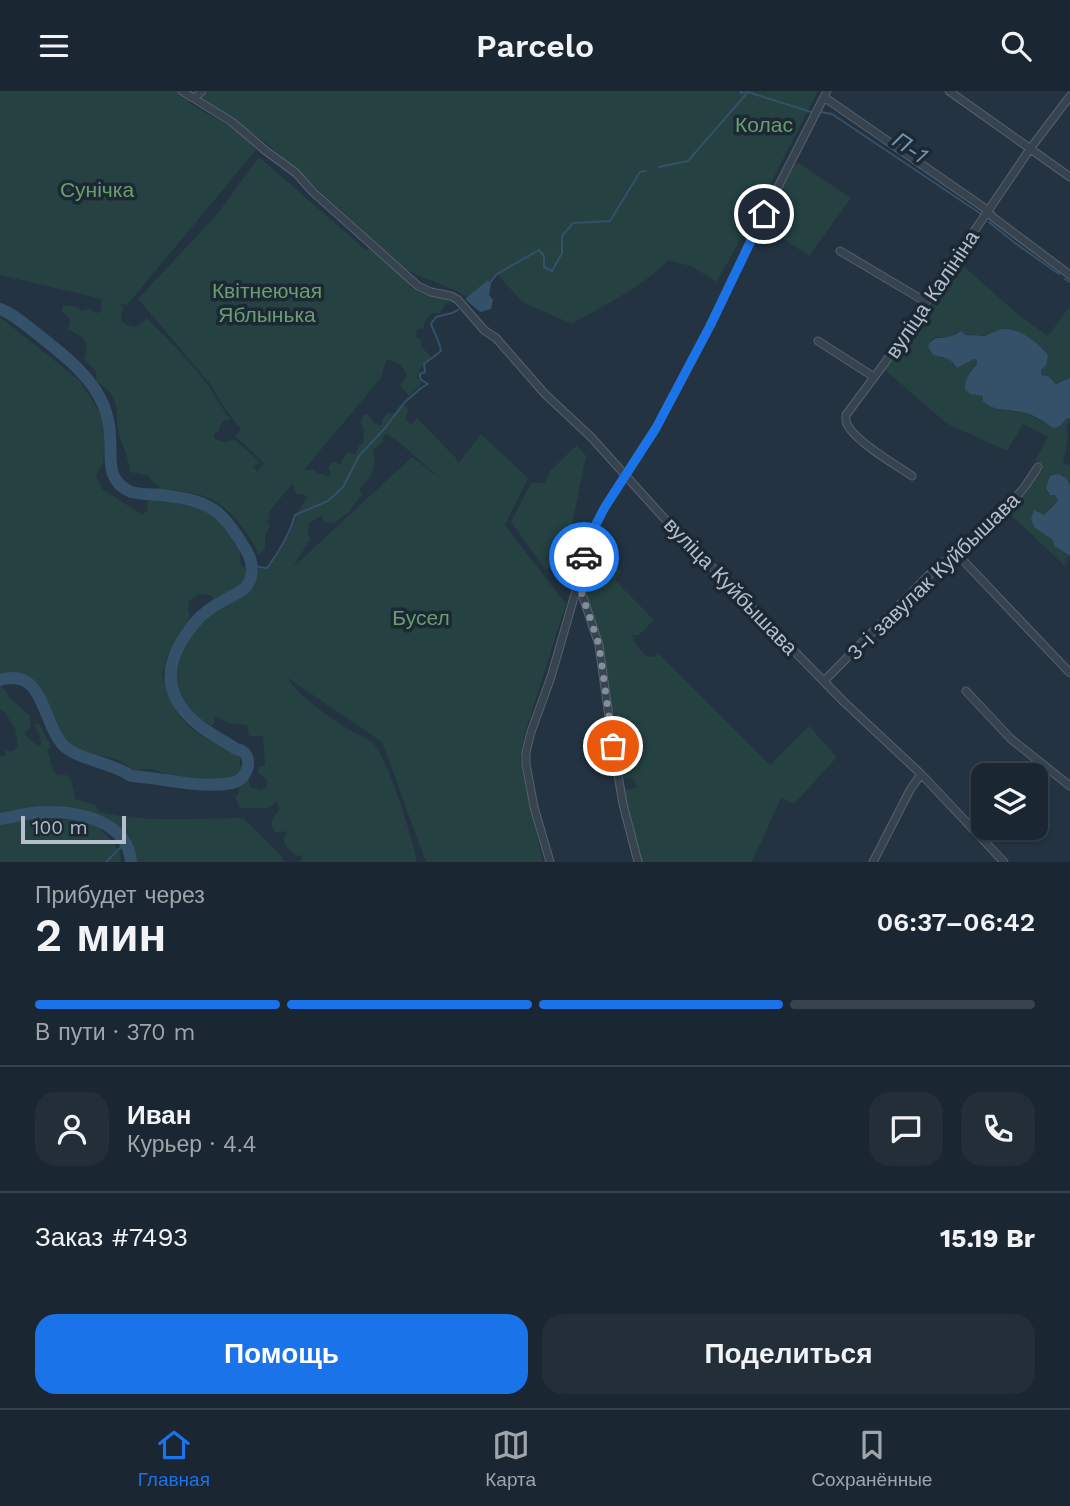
<!DOCTYPE html>
<html lang="ru">
<meta charset="utf-8">
<style>
body{margin:0;font-family:"Work Sans",sans-serif;background:#232e39;color:#f1f3f6;height:100vh;display:flex;flex-direction:column;font-size:26px;white-space:nowrap}
*{box-sizing:border-box;margin:0}
p{font-size:23px;color:#9fa5ab}
.icon{flex:none;width:38px;height:38px;fill:none;stroke:currentColor;stroke-width:2;stroke-linecap:round;stroke-linejoin:round}
.map{position:relative;height:771px;overflow:hidden}
.sheet{display:flex;flex-direction:column;background:#1a2631;flex:1}
.sheet>*{flex:none}
.buttons{position:absolute;left:971px;top:672px;display:grid;gap:14px}
.buttons a{display:grid;place-items:center;width:77px;height:77px;border-radius:14px;background:#1a2631;box-shadow:0 2px 5px #0004,0 0 0 2px #38434d;font-size:35px}
.scale{position:absolute;left:21px;bottom:18px;width:105px;box-sizing:border-box;padding-left:7px;border:4px solid #b3bfcb;border-top:0;font-size:19px;line-height:24px;white-space:nowrap;color:#b3bfcb;-webkit-text-stroke:5px #1c2935;paint-order:stroke}
.pin{position:absolute;display:grid;place-items:center;width:60px;height:60px;color:#fff;margin:-30px;border:4px solid #fff;border-radius:50%;box-shadow:0 2px 7px #0007}
.courier{position:absolute;display:grid;place-items:center;width:70px;height:70px;margin:-35px;border:5px solid #1a73e8;border-radius:50%;background:#fff;color:#222;box-shadow:0 2px 9px #0007}
.summary em{font-style:normal;font-weight:600}
.summary div{display:flex;flex-direction:column-reverse}
.summary{display:flex;align-items:center;justify-content:space-between;height:119px;padding:0 35px}
h1{font-size:46px;font-weight:600;line-height:52px}
.bar{display:grid;grid-template-columns:repeat(4,1fr);gap:10px 7px;align-content:center;height:84px;padding:0 35px}
.bar i{height:9px;border-radius:5px;background:#38434d}
.bar .current{background:#1a73e8}
.bar p{grid-column:span 4}
.line{display:flex;align-items:center;gap:18px;padding:0 35px;border-top:2px solid #38434d}
.line div{flex:1}
.round{display:grid;place-items:center;flex:none;width:74px;height:74px;border-radius:21px;background:#232e39}
.button{display:flex;gap:14px;margin-top:auto;padding:14px 35px}
.button a{flex:1;height:80px;border-radius:21px;background:#1a73e8;color:#fff;font-size:28px;font-weight:600;line-height:80px;text-align:center}
.button a+a{background:#232e39;color:#f1f3f6}
header{display:flex;justify-content:space-between;align-items:center;height:91px;padding:0 35px;background:#1a2631;font-size:32px;font-weight:600}
.tab-bar{display:flex;justify-content:space-around;align-items:center;height:98px;border-top:2px solid #38434d;background:#1a2631;font-size:19px;color:#9fa5ab}
.tab-bar a{display:grid;justify-items:center;gap:4px}
.tab-bar .current{color:#1a73e8}
.map>svg:first-child{display:block}
.green{fill:#254142;fill-rule:evenodd}
.water{fill:#355069}
.lines{fill:none;stroke-linecap:round;stroke-linejoin:round}
.stream{stroke:#355069;stroke-width:2}
.river{stroke:#355069;stroke-width:12}
.minor-casing{stroke:#55626e;stroke-width:9}
.minor{stroke:#374450;stroke-width:7}
.done{stroke:#818e9b;stroke-width:7;stroke-dasharray:0 12.6}
.route{stroke:#1a73e8;stroke-width:9}
.labels{text-anchor:middle;dominant-baseline:central;stroke-width:7;stroke-linejoin:round;paint-order:stroke}
.park-label{font-size:21px;fill:#699e6f;stroke:#1c2935}
.street-label{font-size:21px;fill:#b3bfcb;stroke:#1c2935}
.water-label{font-size:23px;font-style:italic;fill:#7193b1;stroke:#1c2935}
</style>
<header><svg class="icon" aria-label="menu" viewBox="0 0 24 24"><path d="M4 6h16M4 12h16M4 18h16"/></svg>Parcelo<svg class="icon" aria-label="search" viewBox="0 0 24 24"><circle cx="10" cy="10" r="6"/><path d="M15 15l6 6"/></svg></header>
<div class="map">
<svg width="1070" height="771" viewBox="0 0 1070 771">
<rect width="100%" height="100%" fill="#233341"/>
<path class="green" d="M0,0H197L189,8V12L238,40L256,59L127,214L120,213L124,216L121,223L122,231C132,237 140,238 146,227C166,246 186,266 203,288C214,300 220,316 231,329H224L220,334L219,340L214,343L215,348L225,351L235,349L261,372L253,375L257,380L264,372L235,345L241,338L225,318L211,294L138,208L218,122L259,66L366,159L370,156L411,192L410,195C422,206 436,204 451,210L445,214L440,222H432L426,228L423,237L417,239L416,246L421,249V255L431,266L421,276L417,287L422,292L409,305L400,295L407,284L401,274L387,268L381,287L303,380L314,378L317,383H324L326,386L331,384L328,376L332,371H337L339,375L347,361L355,363L359,355L363,352L364,340L361,330L364,324H369L375,333L382,334V328L388,322H394L400,314L408,316L407,323L405,328L411,334L417,327L456,367L458,373L481,343L528,387L505,434L566,513L524,645L520,668L543,771H426L382,651L288,587C295,602 332,628 348,638C356,643 365,646 372,651C387,663 413,749 417,771H299L302,769V765L294,764L286,755L283,747L287,743L283,740L275,742L271,733L274,725L280,718L277,711L268,717H240L235,706L239,701L238,690L240,686H246L249,689L250,696L260,699L267,695V689L258,682L259,676L265,674L263,645H249L247,634L232,633L214,625L215,631L212,635C160,606 168,555 211,521C217,517 223,513 230,510C236,506 244,505 249,500C256,493 257,485 259,476L267,477L280,460L290,441L295,424L307,407L303,403H297L292,393L268,422L270,427L267,431L270,434L265,445V458L258,464C254,452 247,441 238,431C214,402 193,400 157,399L160,395L154,393L149,385L130,381C129,369 125,360 121,349C111,321 127,311 96,290V280L84,269L87,255L83,247L68,238L70,229L62,220L63,214L77,216L82,220L90,217L95,222L102,221L101,213L102,208L0,184ZM386,343L394,347L442,389L412,366L293,476L311,447L308,445L309,432L321,425L325,431L334,432L349,421L362,403L359,398C372,389 377,374 373,359L383,351V346Z
M208,0H818L776,82L717,191L691,175L668,169C645,195 602,215 572,233L522,211L497,183L473,211L461,202L406,179L309,90L266,52L202,7Z
M799,72L851,107L809,165L775,142L778,131L771,129L768,125L795,73Z
M959,171L1020,225L1048,245L1070,215V287L1056,293L1048,285L1041,284L1040,279L1002,238C990,243 973,250 961,240L949,246H936L931,249L933,264L946,266L954,272L974,268L977,269V272L969,282L970,303L983,305L999,319L1024,321L1054,336L1060,335L1068,326L1070,328L1066,337L1068,348L1063,371L1070,375V394L1055,404L1058,409L1053,415L1043,424L1035,437L1053,449L1054,455L1069,465L1065,475L1014,427L1006,421L1037,382H1040L1043,378L1042,374L1035,369L1048,346L1023,333L1007,360L946,332L884,278Z
M0,226L80,290L102,325L105,345L103,373L96,384L102,398L143,424L148,418L147,412L151,407L184,411L203,418L221,433L240,461V472L246,479V487L238,497L215,510L211,504L199,503L189,510L188,518L190,527L166,567L165,577L162,582C167,603 175,625 193,639C207,650 225,655 240,667L241,678L239,683L229,689H214L172,685L151,678L133,679C130,677 127,674 124,672C107,663 82,665 67,651C42,628 51,572 0,584Z
M577,354L586,365L571,439L555,479L550,477L545,478L511,431L531,392H545L550,380Z
M591,461L621,480L615,489L654,529L639,544H632L634,551L646,565L656,566L657,561L770,674L809,635L837,666L794,713L781,707L752,771H640L624,699L635,697L637,695L632,687L623,688L604,574L582,495L585,475Z
M0,593L4,598L9,606L30,625V636L25,642L29,648L38,655L41,653L40,645L34,633H39L51,655L47,660C52,668 49,678 58,684L64,683L71,687L75,708L95,714L99,721C146,732 195,727 243,727L278,761L285,771H135C134,758 130,746 119,737C106,725 62,715 44,716C37,716 30,719 22,720C15,722 7,722 0,723V665H5V660H12L17,656C18,647 15,644 15,637C8,630 10,624 0,618Z
M34,725L51,729H70L95,733L111,749L120,762L121,771H0V733Z"/>
<path class="water" d="M488,189L491,193L489,204L493,209L491,218L480,221L465,208Z
M1002,238C1020,237 1037,251 1048,264L1046,274L1041,279V284L1048,285L1056,293L1070,287V328L1067,327L1060,335L1054,337C1044,331 1033,323 1022,321C1008,318 994,321 983,310V305L970,303L965,298C965,287 970,281 977,273V269L974,268L957,277C952,267 943,266 933,264L928,255C934,243 941,249 951,245C955,244 958,242 961,240L966,244L984,245Z
M1058,383L1066,387L1070,394V465L1054,455L1053,449L1035,437L1031,429L1034,419L1044,424L1053,415L1058,409L1055,404H1050L1046,397L1050,385Z"/>
<g class="lines">
<path class="stream" d="M741,0L740,2L748,1
M821,21L832,23L981,123
M659,76L688,70L748,1L811,21
M989,131L1015,152L1059,183
M1065,188L1070,191
M489,193L497,183L539,159L544,165V176L552,180L562,162V145L573,132L610,130L640,81L646,80
M252,475L267,477C280,460 289,445 295,424L328,410L343,396L359,365L385,337L405,311L421,297L428,293L420,288V283L425,281L424,273L441,260C440,251 434,242 431,233L436,226L452,222L458,219
M106,771L126,751"/>
<path class="river" d="M0,218C14,223 24,233 36,242C61,262 90,283 103,313C107,323 110,334 110,345C112,369 105,389 131,401C144,404 156,403 168,405C212,409 226,424 247,461C253,471 254,486 246,496C240,502 231,505 223,510C215,514 208,519 201,525C192,534 185,544 179,555C163,585 171,610 195,631C207,642 223,649 236,658C256,661 249,689 232,692C198,698 165,687 131,685C112,671 76,669 62,653C42,630 44,576 0,589
M0,728C15,726 29,721 44,721C78,720 128,730 131,771"/>
<g class="minor-casing">
<path id="minor" d="M182,0L232,31L266,60L296,82L313,101L418,195L431,201L451,205L458,209L484,239L496,247L545,303L591,346L663,426L844,611L921,683L1004,771
M949,0L1070,86
M824,6L983,116L994,127L1070,184
M195,7L202,0
M840,160L926,211
M818,250L874,286
M912,385C896,374 858,352 848,335C845,330 846,330 846,324L884,273L1030,58L1070,5
M958,464L1070,582
M824,590L941,472L958,464L1009,415L1026,394L1038,376
M966,600L1011,648L1070,695
M550,771L534,716L526,673V661L531,641L551,586L577,496
M638,771L623,713L613,655L599,554L578,491L581,474L595,435L605,416L656,337L710,235L752,147L827,0
M873,771L910,699L921,683"/>
</g>
<use href="#minor" class="minor"/>
</g>
<g class="lines">
<path class="done" d="M584,466L578,491L599,554L613,655"/>
<path class="route" d="M584,466L595,435L605,416L656,337L710,235L764,123"/>
</g>
<g class="labels">
<g class="park-label">
<text x="764" y="33">Колас</text>
<text x="97" y="98">Сунічка</text>
<text x="267" y="199">Квітнеючая<tspan x="267" dy="24">Яблынька</tspan></text>
<text x="421" y="526">Бусел</text>
</g>
<g class="street-label">
<text transform="translate(932 203) rotate(-56)">вуліца Калініна</text>
<text transform="translate(933 485) rotate(-44)">3-і завулак Куйбышава</text>
<text transform="translate(731 495) rotate(46)">вуліца Куйбышава</text>
</g>
<g class="water-label">
<text transform="translate(910 57) rotate(34)">П-1</text>
</g>
</g>
</svg>
<div class="buttons">
<a><svg class="icon" aria-label="layers" viewBox="0 0 24 24"><path d="M12 4l9 5-9 5-9-5zM3 14l9 5 9-5"/></svg></a>
</div>
<div class="scale">100 m</div>
<div class="pin" style="left:613px;top:655px;background:#ea580c"><svg class="icon" aria-label="bag" viewBox="0 0 24 24"><path d="M5 8h14l-1 12H6zM9 8a3 3 0 0 1 6 0"/></svg></div>
<div class="pin" style="left:764px;top:123px;background:#1f2937"><svg class="icon" aria-label="home" viewBox="0 0 24 24"><path d="M3 11l9-7 9 7M6 9v11h12V9"/></svg></div>
<div class="courier" style="left:584px;top:466px"><svg class="icon" aria-label="car" viewBox="0 0 24 24"><path d="M5 17H2v-5l4-1 3-4h7l3 4 3 1v5h-3M9 17h6M6 11h13"/><circle cx="7" cy="17" r="2"/><circle cx="17" cy="17" r="2"/></svg></div>
</div>
<section class="sheet">
<div class="summary"><div><h1>2 мин</h1><p>Прибудет через</p></div><em>06:37–06:42</em></div>
<div class="bar"><i class="current"></i><i class="current"></i><i class="current"></i><i></i><p>В пути · 370 m</p></div>
<div class="line" style="height:126px"><a class="round"><svg class="icon" aria-label="person" viewBox="0 0 24 24"><circle cx="12" cy="8" r="4"/><path d="M4 21q1-7 8-7t8 7"/></svg></a><div><b>Иван</b><p>Курьер · 4.4</p></div><a class="round"><svg class="icon" aria-label="chat" viewBox="0 0 24 24"><path d="M4 5h16v11H9l-5 4z"/></svg></a><a class="round"><svg class="icon" aria-label="phone" viewBox="0 0 24 24"><path d="M5 4h4l2 5-3 2q2 4 5 5l2-3 5 2v4C11 20 4 13 5 4z"/></svg></a></div>
<div class="line" style="height:91px"><div>Заказ #7493</div><b>15.19 Br</b></div>
<div class="button"><a>Помощь</a><a>Поделиться</a></div>
</section>
<nav class="tab-bar">
<a class="current"><svg class="icon" aria-label="home" viewBox="0 0 24 24"><path d="M3 11l9-7 9 7M6 9v11h12V9"/></svg>Главная</a>
<a><svg class="icon" aria-label="map" viewBox="0 0 24 24"><path d="M3 6l6-2 6 2 6-2v14l-6 2-6-2-6 2zM9 4v14M15 6v14"/></svg>Карта</a>
<a><svg class="icon" aria-label="saved" viewBox="0 0 24 24"><path d="M7 4h10v16l-5-4-5 4z"/></svg>Сохранённые</a>
</nav>
